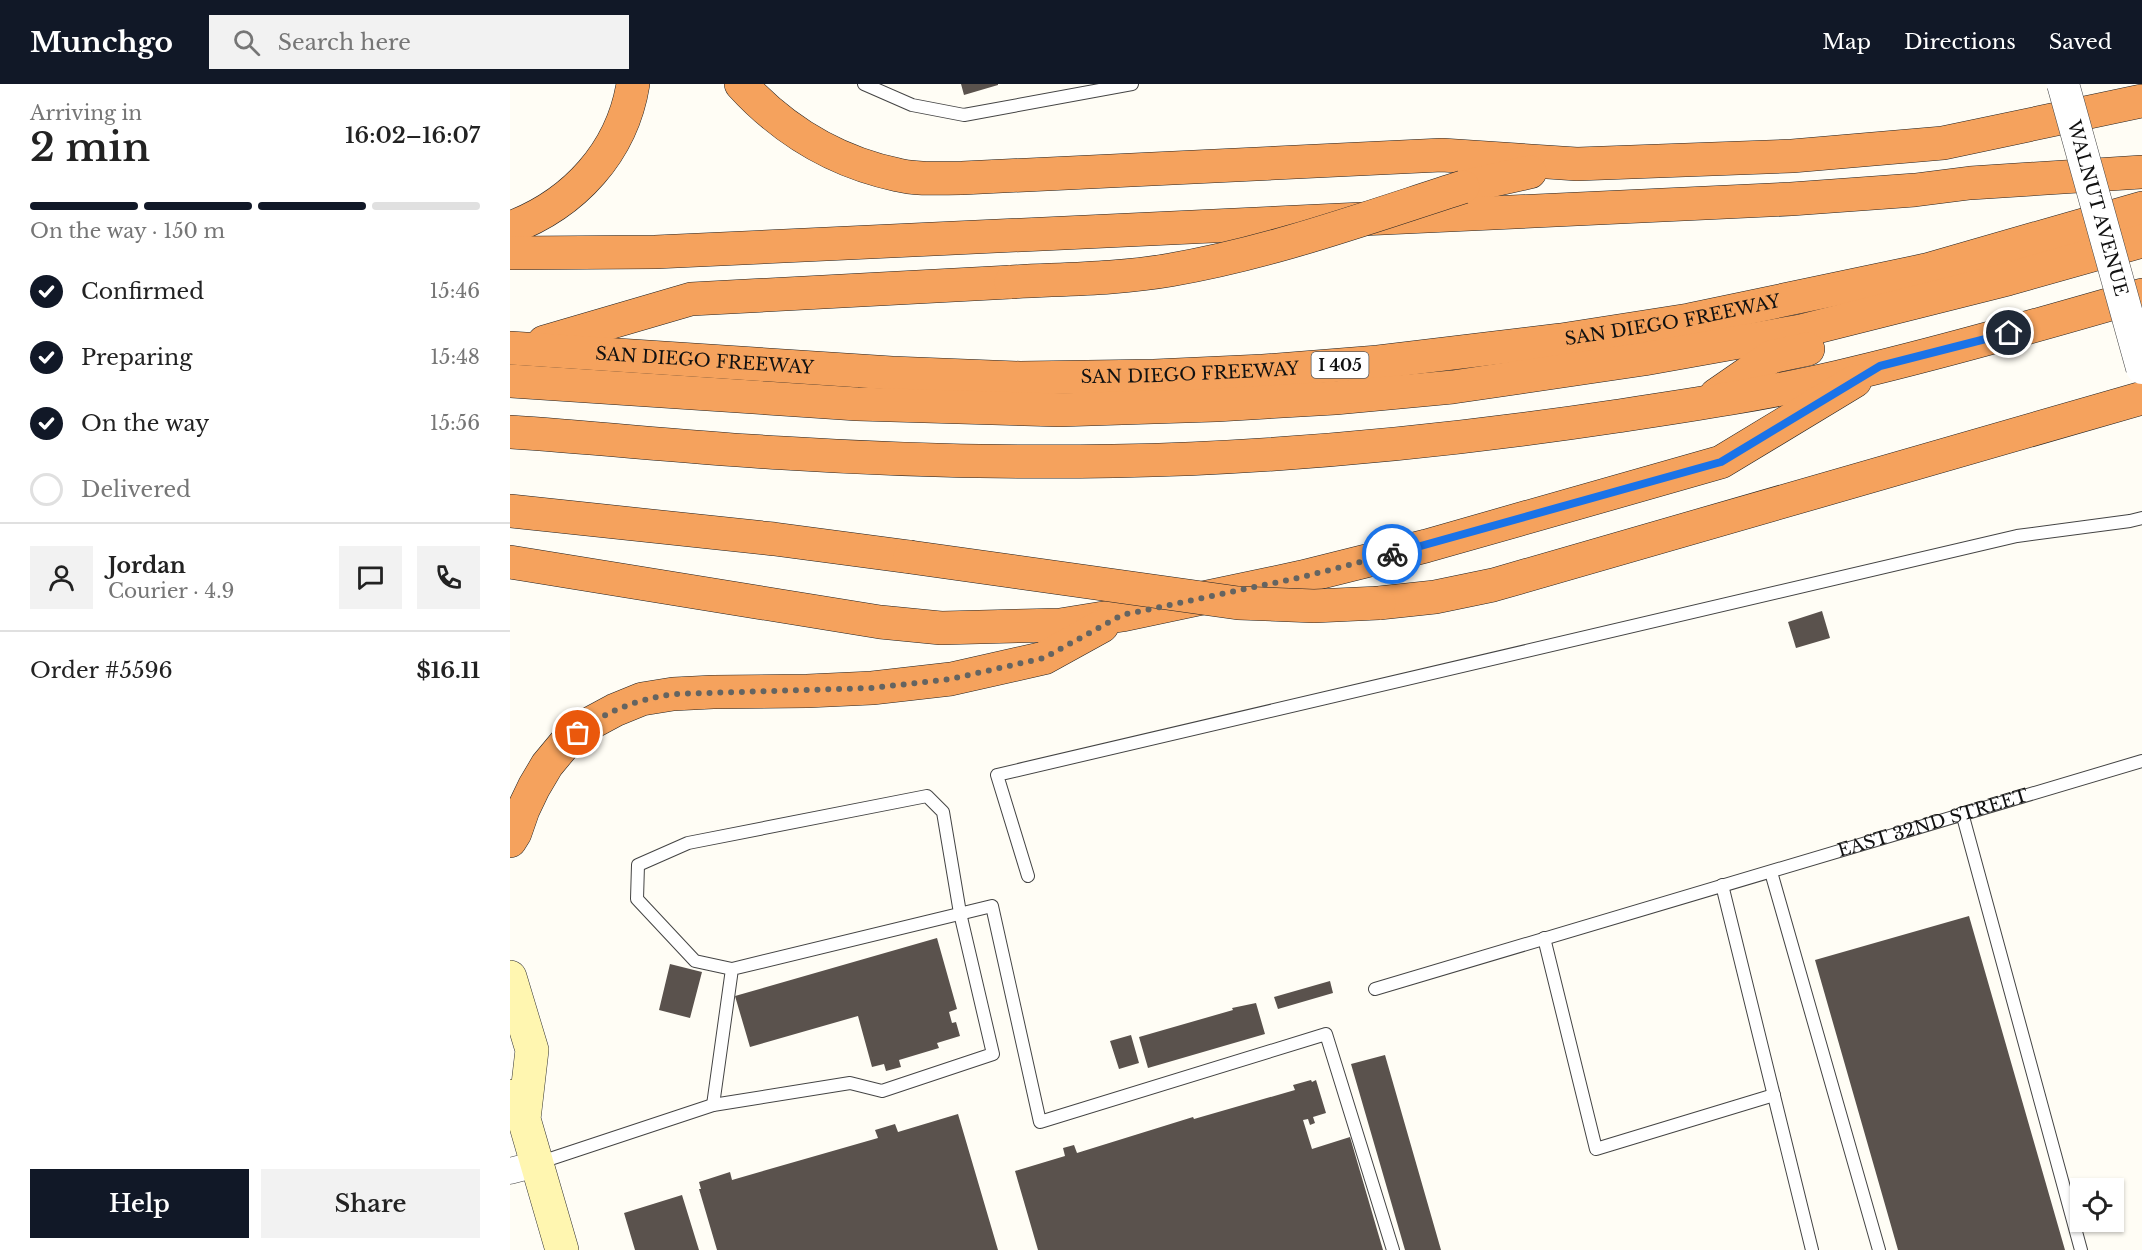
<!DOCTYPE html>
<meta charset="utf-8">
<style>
body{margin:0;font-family:"Libre Baskerville",serif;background:#f2f2f2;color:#222;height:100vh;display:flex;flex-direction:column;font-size:22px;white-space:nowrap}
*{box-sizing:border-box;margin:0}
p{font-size:20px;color:#767676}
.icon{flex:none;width:33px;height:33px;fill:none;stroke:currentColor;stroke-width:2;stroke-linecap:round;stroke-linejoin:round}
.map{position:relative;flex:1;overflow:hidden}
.details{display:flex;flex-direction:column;background:#fff;width:510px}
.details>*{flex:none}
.fabs{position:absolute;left:1560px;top:1094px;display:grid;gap:12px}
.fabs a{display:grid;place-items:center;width:54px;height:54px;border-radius:0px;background:#fff;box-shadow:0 2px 4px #0004;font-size:30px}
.pin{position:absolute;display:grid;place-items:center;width:51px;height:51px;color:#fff;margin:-26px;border:3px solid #fff;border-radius:50%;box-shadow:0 2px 6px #0007}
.courier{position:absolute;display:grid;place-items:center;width:60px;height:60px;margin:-30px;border:4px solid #1a73e8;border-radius:50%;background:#fff;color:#222;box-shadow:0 2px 8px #0007}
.headline em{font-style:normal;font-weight:600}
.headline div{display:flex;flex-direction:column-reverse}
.headline{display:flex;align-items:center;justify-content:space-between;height:102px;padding:0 30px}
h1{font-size:39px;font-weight:600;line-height:45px}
.bar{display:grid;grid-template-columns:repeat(4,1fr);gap:9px 6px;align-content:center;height:72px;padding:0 30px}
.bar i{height:8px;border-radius:4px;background:#e0e0e0}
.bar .on{background:#111827}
.bar p{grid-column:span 4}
.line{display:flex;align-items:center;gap:15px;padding:0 30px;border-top:2px solid #e0e0e0}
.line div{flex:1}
.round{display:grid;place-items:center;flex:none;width:63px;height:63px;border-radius:0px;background:#f2f2f2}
ol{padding:0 30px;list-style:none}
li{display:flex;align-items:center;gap:18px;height:66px}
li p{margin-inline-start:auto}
li .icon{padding:6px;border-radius:50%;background:#111827;color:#fff;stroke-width:4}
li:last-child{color:#767676}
li i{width:33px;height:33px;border:3px solid #e0e0e0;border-radius:50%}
.action{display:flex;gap:12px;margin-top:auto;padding:12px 30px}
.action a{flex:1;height:69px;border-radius:0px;background:#111827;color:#fff;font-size:24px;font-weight:600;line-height:69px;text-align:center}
.action a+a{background:#f2f2f2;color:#222}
header{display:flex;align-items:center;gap:36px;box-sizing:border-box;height:84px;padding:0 30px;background:#111827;color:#fff}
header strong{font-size:28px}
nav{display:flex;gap:33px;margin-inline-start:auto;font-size:21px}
.search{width:420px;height:54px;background:#f2f2f2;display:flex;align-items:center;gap:15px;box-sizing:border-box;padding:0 21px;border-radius:0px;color:#767676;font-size:22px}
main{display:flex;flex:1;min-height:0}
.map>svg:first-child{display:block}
.building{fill:#5a524d}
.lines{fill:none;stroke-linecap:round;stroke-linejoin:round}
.service-casing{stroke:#444;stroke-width:14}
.minor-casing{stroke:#444;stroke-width:27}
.secondary-casing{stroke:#333;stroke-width:34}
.motorway-casing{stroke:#222;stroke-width:34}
.service{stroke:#fff;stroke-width:12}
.minor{stroke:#fff;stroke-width:26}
.secondary{stroke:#fff6b0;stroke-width:33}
.motorway{stroke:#f5a25d;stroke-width:33}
.tertiary-bridge-casing{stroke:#444;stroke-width:33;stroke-linecap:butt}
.motorway-bridge-casing{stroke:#222;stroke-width:34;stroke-linecap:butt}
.tertiary-bridge{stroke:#fff;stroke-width:32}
.motorway-bridge{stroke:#f5a25d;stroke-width:33}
.done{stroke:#646461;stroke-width:6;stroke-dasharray:0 10.8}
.route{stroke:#1a73e8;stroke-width:8}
.labels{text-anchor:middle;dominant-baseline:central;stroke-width:6;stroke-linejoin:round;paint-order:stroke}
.shield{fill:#fff;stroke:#585858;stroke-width:1.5}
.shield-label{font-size:16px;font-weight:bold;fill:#111}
.street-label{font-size:18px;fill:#111;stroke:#fff}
</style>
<header>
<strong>Munchgo</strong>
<div class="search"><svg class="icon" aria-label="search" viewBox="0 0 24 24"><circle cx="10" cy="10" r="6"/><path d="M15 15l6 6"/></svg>Search here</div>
<nav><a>Map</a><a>Directions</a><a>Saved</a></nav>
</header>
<main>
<section class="details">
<div class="headline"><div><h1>2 min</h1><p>Arriving in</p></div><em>16:02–16:07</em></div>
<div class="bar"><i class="on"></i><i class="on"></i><i class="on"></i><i></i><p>On the way · 150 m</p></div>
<ol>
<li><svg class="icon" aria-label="check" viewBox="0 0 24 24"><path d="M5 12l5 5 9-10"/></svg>Confirmed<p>15:46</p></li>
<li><svg class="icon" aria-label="check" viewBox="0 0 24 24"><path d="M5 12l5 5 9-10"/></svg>Preparing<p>15:48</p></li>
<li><svg class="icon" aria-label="check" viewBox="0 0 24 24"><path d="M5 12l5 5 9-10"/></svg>On the way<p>15:56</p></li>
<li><i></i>Delivered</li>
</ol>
<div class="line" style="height:108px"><a class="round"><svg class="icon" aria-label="person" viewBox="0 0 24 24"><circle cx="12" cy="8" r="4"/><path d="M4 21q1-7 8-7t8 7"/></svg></a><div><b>Jordan</b><p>Courier · 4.9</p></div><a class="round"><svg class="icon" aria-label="chat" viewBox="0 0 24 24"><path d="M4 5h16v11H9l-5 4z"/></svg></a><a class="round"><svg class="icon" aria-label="phone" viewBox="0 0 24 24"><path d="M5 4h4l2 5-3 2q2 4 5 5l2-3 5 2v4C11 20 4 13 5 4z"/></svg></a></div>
<div class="line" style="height:78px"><div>Order #5596</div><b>$16.11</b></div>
<div class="action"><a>Help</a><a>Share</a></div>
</section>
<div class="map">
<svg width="1632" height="1166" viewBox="0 0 1632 1166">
<rect width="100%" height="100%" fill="#fffdf5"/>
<path class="building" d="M451,0H488V1L454,11Z
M1312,527L1320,554L1286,564L1278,538Z
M1459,832L1555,1166H1388L1305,876Z
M427,854L447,925L439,928L442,939L446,938L450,952L427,959L429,964L389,976L391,983L376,987L374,980L362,983L348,932L240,963L225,912Z
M160,880L192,888L180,934L149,926Z
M820,897L823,909L768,925L764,913Z
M746,919L755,950L638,984L629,953L723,926L722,924Z
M621,951L629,979L609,985L600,957Z
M875,971L931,1166H895L841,980Z
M801,996L802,998L806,996L816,1029L803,1033L805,1039L800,1041L798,1035L793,1036L802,1065L840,1053L873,1166H528L505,1087L555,1072L553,1064L564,1061L567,1069L683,1033L684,1035L785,1006L783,1001Z
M448,1030L488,1166H207L189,1105H191L189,1098L220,1088L222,1096L368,1054L365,1046L385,1040L388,1048Z
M172,1111L189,1166H125L114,1129Z"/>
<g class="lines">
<g class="service-casing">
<g id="service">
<path d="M354,0L402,21L454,31L622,0"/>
<path d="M1452,729L1571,1166"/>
<path d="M1261,788L1369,1166"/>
<path d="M518,792L487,691L1507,452L1620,437L1632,434"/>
<path d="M1212,801L1302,1166"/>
<path d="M1034,854L1086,1065L1264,1011"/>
<path id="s1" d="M865,905L1632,677"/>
<path d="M203,1021L222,885L482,822L530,1038L816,950L883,1166"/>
<path d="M28,1079L203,1021L340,999L372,1007L483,970L450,829L433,728L417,712L178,759L128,781L127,815L185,877L222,885"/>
</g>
</g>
<g class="minor-casing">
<path id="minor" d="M0,1087L27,1080"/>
</g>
<g class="secondary-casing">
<path id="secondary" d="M0,893L22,966L14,1035
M0,1012L14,1035L52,1166"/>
</g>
<g class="motorway-casing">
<g id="motorway">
<path d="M231,0C273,46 326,78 388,91C408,96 431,94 452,94L932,71L1067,80L1282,72L1433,59L1632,17"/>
<path d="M953,103L1020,88"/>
<path d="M0,144C64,120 112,68 123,0"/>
<path d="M0,169L145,168L1281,115L1405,106L1460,99L1632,88"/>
<path d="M34,258L181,215L501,198"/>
<path id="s2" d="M0,264L382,289L510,294L644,292L753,287L868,278L1051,256L1179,236L1416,186L1632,124"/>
<path d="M0,297L347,320L549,326L706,321L825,314L943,303L1134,275L1291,247L1498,195L1632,157"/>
<path d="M1206,311L1261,273L1298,265"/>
<path d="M0,348C91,354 182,364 273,369C383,376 494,379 604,377C772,374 941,357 1108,332C1181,321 1255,310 1328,293C1430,269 1531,240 1632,211"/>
<path d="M0,427L264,455L400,473"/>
<path d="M0,478L370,538L431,544L550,541L612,531L792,493L916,462L1211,378L1345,297"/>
<path d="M869,519L925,513L983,501L1632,314"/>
<path d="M0,757L5,749L13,726L24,703L37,681L57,657L79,640L105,626L132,615L163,610L203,608L297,607L362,604L441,595L534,574L592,542"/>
</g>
</g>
<use href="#service" class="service"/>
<use href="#minor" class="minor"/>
<use href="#secondary" class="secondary"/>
<use href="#motorway" class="motorway"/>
<g class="tertiary-bridge-casing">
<g id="tertiary-bridge">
<path id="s3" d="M1553,0L1632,284"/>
</g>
</g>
<g class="motorway-bridge-casing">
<path id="motorway-bridge" d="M501,198C553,195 608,195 660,186C760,169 856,134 953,103
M400,473L728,519L804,522L869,519"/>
</g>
<use href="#tertiary-bridge" class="tertiary-bridge"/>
<use href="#motorway-bridge" class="motorway-bridge"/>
</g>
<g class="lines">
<path class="done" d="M68,649C97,626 127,616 163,610L362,604L441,595L534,574L612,531L792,493L882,470"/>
<path class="route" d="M882,470L1211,378L1370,282L1499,249"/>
</g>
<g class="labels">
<rect class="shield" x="801.5" y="268" width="57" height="26" rx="4.5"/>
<g class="shield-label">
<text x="830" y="281">I 405</text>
</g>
<g class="street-label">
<text stroke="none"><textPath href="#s3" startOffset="129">WALNUT AVENUE</textPath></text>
<text stroke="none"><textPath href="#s2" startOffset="1167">SAN DIEGO FREEWAY</textPath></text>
<text stroke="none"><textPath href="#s2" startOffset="195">SAN DIEGO FREEWAY</textPath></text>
<text stroke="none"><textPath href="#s2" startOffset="681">SAN DIEGO FREEWAY</textPath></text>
<text stroke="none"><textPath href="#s1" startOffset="582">EAST 32ND STREET</textPath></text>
</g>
</g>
</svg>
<div class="fabs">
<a><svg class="icon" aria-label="locate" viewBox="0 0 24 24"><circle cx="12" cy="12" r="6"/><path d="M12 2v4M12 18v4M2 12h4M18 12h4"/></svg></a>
</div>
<div class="pin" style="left:68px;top:649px;background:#ea580c"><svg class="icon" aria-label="bag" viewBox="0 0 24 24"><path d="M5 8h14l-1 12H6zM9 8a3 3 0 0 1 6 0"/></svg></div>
<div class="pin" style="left:1499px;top:249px;background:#1f2937"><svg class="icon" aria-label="home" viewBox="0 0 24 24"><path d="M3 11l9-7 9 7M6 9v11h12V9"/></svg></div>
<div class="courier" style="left:882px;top:470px"><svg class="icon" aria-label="bike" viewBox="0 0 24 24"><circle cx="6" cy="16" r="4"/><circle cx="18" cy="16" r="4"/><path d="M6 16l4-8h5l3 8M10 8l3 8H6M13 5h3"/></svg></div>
</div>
</main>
